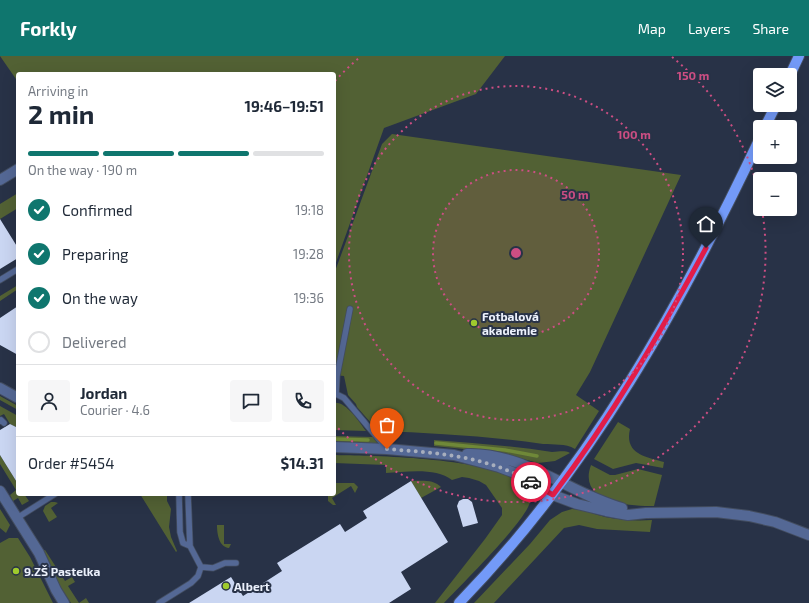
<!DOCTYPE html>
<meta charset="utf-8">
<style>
body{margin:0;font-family:"Exo 2",sans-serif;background:#f6f6f7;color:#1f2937;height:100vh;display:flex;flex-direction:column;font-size:15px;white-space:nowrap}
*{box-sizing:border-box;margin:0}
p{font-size:13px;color:#747a83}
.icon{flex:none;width:22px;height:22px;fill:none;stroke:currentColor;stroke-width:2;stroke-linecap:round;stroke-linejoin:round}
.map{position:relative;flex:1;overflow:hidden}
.sheet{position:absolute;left:16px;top:16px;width:320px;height:424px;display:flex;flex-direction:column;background:#fff;border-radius:4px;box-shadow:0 4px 16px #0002}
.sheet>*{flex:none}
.tools{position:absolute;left:753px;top:12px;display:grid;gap:8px}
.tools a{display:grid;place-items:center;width:44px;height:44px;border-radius:4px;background:#fff;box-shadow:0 4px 16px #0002;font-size:20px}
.pin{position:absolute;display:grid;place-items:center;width:34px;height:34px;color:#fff;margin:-41px -17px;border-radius:50% 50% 50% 0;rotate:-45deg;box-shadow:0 0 4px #0007}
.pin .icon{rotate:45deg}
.courier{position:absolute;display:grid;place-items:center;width:40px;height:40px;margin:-20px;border:3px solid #e11d48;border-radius:50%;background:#fff;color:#222;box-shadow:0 1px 5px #0007}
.overview em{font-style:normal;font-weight:700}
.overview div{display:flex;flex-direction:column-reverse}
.overview{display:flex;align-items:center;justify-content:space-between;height:68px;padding:0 12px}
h1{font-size:26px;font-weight:700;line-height:30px}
.bar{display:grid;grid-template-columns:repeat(4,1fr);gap:6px 4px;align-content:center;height:48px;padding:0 12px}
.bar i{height:5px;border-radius:3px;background:#e0e1e3}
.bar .active{background:#0f766e}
.bar p{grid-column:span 4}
.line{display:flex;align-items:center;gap:10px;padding:0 12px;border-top:1px solid #e0e1e3}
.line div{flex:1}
.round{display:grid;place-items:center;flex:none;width:42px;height:42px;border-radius:4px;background:#f6f6f7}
ol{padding:0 12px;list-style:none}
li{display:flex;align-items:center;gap:12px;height:44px}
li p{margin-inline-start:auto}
li .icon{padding:4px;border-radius:50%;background:#0f766e;color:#fff;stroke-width:4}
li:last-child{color:#747a83}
li i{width:22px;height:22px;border:2px solid #e0e1e3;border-radius:50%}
header{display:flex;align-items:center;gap:24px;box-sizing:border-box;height:56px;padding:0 20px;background:#0f766e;color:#fff}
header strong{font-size:19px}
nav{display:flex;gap:22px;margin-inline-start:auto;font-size:14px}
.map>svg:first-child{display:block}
.green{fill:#526134}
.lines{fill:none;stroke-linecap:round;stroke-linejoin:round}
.stream{stroke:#6f8838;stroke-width:3.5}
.building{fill:#cad6f2}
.service-casing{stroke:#434d60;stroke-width:7}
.minor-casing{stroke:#434d60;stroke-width:12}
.primary-casing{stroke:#434d60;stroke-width:12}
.service{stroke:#546895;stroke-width:5.5}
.minor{stroke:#546895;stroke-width:10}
.primary{stroke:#739af8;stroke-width:10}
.done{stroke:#a7aebd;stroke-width:4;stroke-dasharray:0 7.2}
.route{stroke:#e11d48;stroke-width:5}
.ring{fill:none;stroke:#cc4e83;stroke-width:2;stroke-dasharray:2 4}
.poi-dot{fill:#9fca2d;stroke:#283247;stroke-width:1.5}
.labels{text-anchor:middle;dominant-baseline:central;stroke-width:4;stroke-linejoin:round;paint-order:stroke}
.poi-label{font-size:12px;font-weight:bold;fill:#ecf1fc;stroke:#283247;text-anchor:start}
.centre{fill:#cc4e83;stroke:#283247;stroke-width:2}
.ring-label{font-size:12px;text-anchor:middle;font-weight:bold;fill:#cc4e83;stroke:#283247;stroke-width:4;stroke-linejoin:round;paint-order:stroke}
</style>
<header>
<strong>Forkly</strong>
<nav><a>Map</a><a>Layers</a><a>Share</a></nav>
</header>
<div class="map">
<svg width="809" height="547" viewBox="0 0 809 547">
<rect width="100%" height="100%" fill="#283247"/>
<path class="green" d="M0,0H505L476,38L384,72L334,212V18H18V26Z
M392,78L681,119L590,316L576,339L599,355L575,393C565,387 554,389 543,388C488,380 433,377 378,375L357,351L356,348L348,339L344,320L334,319V218L382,88Z
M18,137V152L0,163V148Z
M18,229V233L0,245V240Z
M0,340L18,350V354L0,344Z
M334,347C346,345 359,366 366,375L334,374Z
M0,350L18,360V372L10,368L4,358L0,360Z
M618,366L630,373C624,398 646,401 664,406L663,412L636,407L613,413L594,403Z
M334,380L373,381L378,388L334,386Z
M434,384C474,387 513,390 552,396C559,396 564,394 570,397L555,405L538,407L504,398L484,395L434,390Z
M0,399L18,428V438H24L29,445L22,449L18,442L13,445L10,439L16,434L0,408Z
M334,399C363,400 537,399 530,446C526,465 461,529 444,547H435L485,483L502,459V452L486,429L479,425L469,422L462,421L452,424C436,411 405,416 386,417V409L334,407Z
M591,409L610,419H615L638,413L662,419L654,450C630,450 577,447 591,409Z
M411,425C421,425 433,423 441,431L421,442Z
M334,427H354L358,431L355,437L351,430L332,442L336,449H333L328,445V438H334Z
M140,438H167V445L171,453L169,471L171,481L177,495L176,496Z
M51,446H55L58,447L51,452L57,461L49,466L43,455L45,450Z
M0,453L10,469L6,477L0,472Z
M572,453C584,454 594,458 605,461C621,464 636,465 652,464L650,476L597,473L579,469L564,472L494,547H474L530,488L550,464L562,456Z
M217,469H224V488H231L229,492C219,491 217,478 217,469Z
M9,482H18L30,501L53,547H0V487Z
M44,494H45L65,525L72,521L75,526L68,530L79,547L86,542L89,547H71L60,530Z"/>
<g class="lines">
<path class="stream" d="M334,383L368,384
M436,387L505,394L537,400"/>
</g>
<path class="building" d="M0,163L18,192V202L0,213Z
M18,250V299L0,289V262Z
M10,368L18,372V428L0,399V374Z
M411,425L448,486L401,516L411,533L389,547H189L231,521L243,540L282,515L277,507L340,468L345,476L367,462L363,455Z
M463,443H468L472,446L478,467L463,471L457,450L459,445Z"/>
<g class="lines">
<g class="service-casing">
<path id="service" d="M0,224L18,213
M350,253L337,320L336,338L344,342L387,393
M0,365L1,364L4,367
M179,438L180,476L183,487L190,490
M17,462L55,438
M201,511L213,512L225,507H236
M159,547L191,527L198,520L201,511L190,490L188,438"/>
</g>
<g class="minor-casing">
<path id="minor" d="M0,124L18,113
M0,332L18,342
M334,391L387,393L454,399L499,411L520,419L553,439L577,448L606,455L628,459L646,457L716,456L749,460L775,466L809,479
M467,398C524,396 570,438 622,452
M0,435L39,497L56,534L64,547"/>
</g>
<g class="primary-casing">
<path id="primary" d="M790,19L799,0
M765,71L776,49
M459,547C591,411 680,251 760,82"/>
</g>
<use href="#service" class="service"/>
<use href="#minor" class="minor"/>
<use href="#primary" class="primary"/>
</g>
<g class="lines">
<path class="done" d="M387,393C437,397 487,400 531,426"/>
<path class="route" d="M531,426L553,439C612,361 660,277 706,192"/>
</g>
<circle cx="516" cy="197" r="83" fill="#cc4e83" fill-opacity=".12"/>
<g class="ring">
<circle cx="516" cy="197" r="83"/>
<circle cx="516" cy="197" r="167"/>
<path d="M335 25A250 250 0 0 1 360 1M672 1A250 250 0 0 1 760 141M762 154A250 250 0 0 1 335 369"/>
</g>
<g class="poi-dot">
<circle cx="474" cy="267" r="4"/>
<circle cx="16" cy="515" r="4"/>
<circle cx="226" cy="530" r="4"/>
</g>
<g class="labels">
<g class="poi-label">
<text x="482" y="260">Fotbalová<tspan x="482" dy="14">akademie</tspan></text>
<text x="24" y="515">9.ZŠ Pastelka</text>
<text x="234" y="530">Albert</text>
</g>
</g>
<circle cx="516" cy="197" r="6" class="centre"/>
<g class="ring-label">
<text x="693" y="24">150 m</text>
<text x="634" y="83">100 m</text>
<text x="575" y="143">50 m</text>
</g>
</svg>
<div class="tools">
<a><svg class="icon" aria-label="layers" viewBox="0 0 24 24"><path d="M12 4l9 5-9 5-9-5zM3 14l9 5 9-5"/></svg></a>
<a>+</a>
<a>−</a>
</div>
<div class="pin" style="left:387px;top:393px;background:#ea580c"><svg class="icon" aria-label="bag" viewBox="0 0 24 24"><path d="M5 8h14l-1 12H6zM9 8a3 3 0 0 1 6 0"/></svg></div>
<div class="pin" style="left:706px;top:192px;background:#1f2937"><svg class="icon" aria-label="home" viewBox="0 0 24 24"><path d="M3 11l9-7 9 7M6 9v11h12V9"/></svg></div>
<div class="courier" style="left:531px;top:426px"><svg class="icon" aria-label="car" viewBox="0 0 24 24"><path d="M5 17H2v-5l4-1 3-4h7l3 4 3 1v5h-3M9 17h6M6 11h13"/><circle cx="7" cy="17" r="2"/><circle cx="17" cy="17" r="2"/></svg></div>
<section class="sheet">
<div class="overview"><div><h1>2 min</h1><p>Arriving in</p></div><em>19:46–19:51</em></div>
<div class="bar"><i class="active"></i><i class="active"></i><i class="active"></i><i></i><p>On the way · 190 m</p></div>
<ol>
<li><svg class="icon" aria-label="check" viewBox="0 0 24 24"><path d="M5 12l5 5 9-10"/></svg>Confirmed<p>19:18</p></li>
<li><svg class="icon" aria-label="check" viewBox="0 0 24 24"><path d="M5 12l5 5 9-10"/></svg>Preparing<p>19:28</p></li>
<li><svg class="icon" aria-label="check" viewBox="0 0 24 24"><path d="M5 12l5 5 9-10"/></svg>On the way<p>19:36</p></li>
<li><i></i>Delivered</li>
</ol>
<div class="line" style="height:72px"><a class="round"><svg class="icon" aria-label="person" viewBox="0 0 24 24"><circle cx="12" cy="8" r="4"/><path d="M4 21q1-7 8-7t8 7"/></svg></a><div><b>Jordan</b><p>Courier · 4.6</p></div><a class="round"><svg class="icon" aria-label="chat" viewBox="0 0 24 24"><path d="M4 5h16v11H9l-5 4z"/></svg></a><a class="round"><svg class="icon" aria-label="phone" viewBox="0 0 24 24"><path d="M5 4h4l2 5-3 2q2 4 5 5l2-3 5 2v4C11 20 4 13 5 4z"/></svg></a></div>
<div class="line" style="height:52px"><div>Order #5454</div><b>$14.31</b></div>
</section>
</div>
